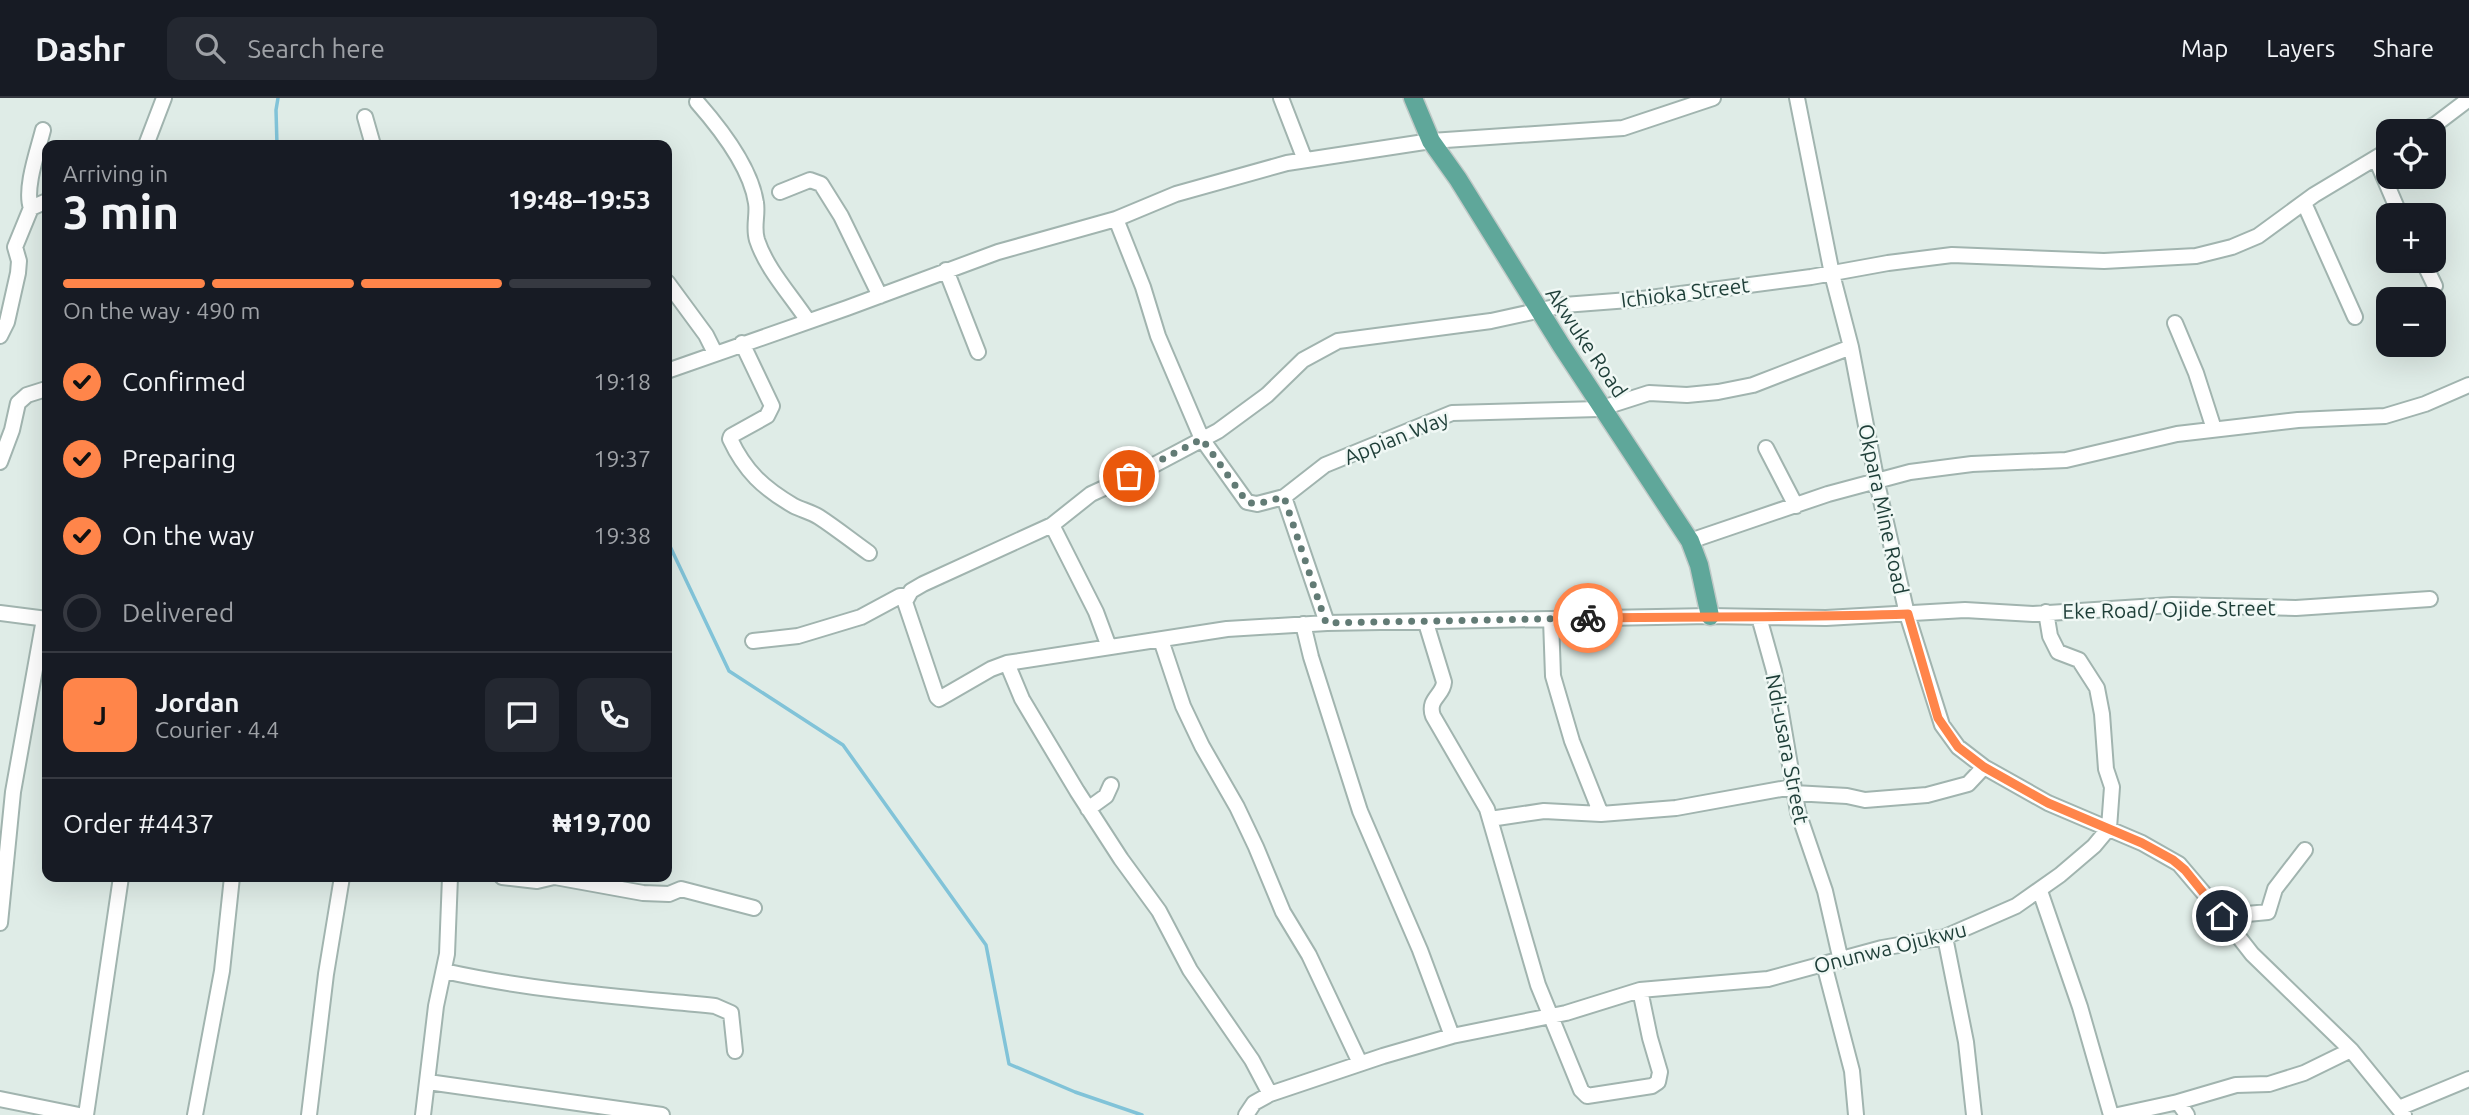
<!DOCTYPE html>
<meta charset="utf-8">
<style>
body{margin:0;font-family:Ubuntu,sans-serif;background:#242831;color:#f1f3f6;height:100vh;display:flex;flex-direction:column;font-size:26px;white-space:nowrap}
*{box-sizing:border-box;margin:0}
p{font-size:23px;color:#9ea1a6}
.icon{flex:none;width:38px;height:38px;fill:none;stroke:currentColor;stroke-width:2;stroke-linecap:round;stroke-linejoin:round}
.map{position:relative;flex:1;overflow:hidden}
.sheet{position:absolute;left:42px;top:42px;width:630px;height:742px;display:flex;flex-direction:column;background:#171b24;border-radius:14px;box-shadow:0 7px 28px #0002}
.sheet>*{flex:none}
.buttons{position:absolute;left:2376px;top:21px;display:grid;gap:14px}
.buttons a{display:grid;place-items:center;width:70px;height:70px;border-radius:14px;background:#171b24;box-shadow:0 7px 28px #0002;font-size:35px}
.pin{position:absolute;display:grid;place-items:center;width:60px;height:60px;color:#fff;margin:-30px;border:4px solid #fff;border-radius:50%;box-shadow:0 2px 7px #0007}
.courier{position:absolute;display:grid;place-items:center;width:70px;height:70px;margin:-35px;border:5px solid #ff854a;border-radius:50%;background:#fff;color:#222;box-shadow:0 2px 9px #0007}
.summary em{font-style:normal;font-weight:700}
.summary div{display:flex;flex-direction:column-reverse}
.summary{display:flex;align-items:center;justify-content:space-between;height:119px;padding:0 21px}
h1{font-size:46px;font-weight:700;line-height:52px}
.bar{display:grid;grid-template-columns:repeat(4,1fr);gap:10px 7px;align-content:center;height:84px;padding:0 21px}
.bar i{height:9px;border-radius:5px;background:#363941}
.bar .active{background:#ff854a}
.bar p{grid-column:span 4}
.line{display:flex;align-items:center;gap:18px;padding:0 21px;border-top:2px solid #363941}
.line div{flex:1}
.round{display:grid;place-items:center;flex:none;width:74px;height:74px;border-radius:14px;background:#242831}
ol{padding:0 21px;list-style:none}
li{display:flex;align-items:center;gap:21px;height:77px}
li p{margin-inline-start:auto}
li .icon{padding:7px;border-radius:50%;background:#ff854a;color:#111;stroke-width:4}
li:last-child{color:#9ea1a6}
li i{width:38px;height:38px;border:4px solid #363941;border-radius:50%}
header{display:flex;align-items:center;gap:42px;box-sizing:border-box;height:98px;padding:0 35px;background:#171b24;border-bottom:2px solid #363941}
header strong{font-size:33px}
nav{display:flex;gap:38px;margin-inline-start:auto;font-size:24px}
.search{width:490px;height:63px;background:#242831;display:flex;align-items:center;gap:18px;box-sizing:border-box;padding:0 24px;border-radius:14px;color:#9ea1a6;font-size:26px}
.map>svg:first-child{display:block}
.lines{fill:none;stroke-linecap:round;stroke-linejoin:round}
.stream{stroke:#81c3d8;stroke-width:3.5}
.minor-casing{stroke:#a1b4af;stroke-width:18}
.major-casing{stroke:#c0c9c7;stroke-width:21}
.minor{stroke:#fff;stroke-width:14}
.major{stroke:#5fa79a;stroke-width:18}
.done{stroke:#627b75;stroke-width:7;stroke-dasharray:0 12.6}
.route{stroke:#ff854a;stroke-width:9}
.labels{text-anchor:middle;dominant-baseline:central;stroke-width:5;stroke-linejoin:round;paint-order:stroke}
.street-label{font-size:21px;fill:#1e3e38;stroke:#f0f8f5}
</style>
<header>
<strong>Dashr</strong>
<div class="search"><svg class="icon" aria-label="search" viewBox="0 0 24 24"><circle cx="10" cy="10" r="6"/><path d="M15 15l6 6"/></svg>Search here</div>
<nav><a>Map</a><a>Layers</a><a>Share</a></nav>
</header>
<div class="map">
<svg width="2469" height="1017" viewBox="0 0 2469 1017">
<rect width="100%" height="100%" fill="#dfece7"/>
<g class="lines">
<path class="stream" d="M277,47L276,12L278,0
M667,442L729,573L843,647L986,847L1009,966L1075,994L1142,1017"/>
<g class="minor-casing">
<path id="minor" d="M1281,0L1305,62
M1797,0L1832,176L1851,249L1877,385L1907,516L1942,627L1958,649L1984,669L2048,705L2142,745L2179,766L2213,806L2252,856L2351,952L2404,1017
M697,4C719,29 751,70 756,105C758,117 753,129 757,142C767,172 791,197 808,223
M365,19L373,47
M2422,33L2436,26L2469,1
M146,47L164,0
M2389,52L2314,97L2258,138L2232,149L2196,158L2104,163L1952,157L1888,165L1811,179L1642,201L1564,207L1491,223L1338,243L1303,262L1267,297L1218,333L1152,368L1091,396L1052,427L923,486L911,493L905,504L937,599L939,601L991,571L1007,565L1227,531L1327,525L1710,518L1826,520L1965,512L2033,516L2172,507L2296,510L2430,501
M2376,61L2400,117
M780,94L810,82L821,86L841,118L880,198
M2304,105L2355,219
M31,110C24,91 38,52 43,32
M1116,121L1143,189L1158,238L1202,341L1247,404L1257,406L1284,399L1325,367L1452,315L1599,311L1649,295L1687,297L1718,294L1753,287L1851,249
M2423,163L2435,188
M946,172L978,254
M667,184L706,237L715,255
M2175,225L2196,275L2214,331
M0,238L7,224L18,175L19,163L15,149L31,110L47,103
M742,245L772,308L767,318L731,338L730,341C745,373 763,390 794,408C802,412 811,414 819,419C836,430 852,443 869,455
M667,273L847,210L998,154L1116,121L1176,96L1287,65L1431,43L1623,30L1713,0
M1766,350L1796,408
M0,364L12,332L18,305L27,297L46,291
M1284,399L1327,525
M1052,427L1096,514L1109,549
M1690,443L1828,396L1910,374L1972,366L2066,362L2177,336L2298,322L2385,318L2425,306L2469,287
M0,515L47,521
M1759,519L1774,573L1798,714L1825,793L1841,863
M1551,521L1553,578L1572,643L1601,716
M1426,525L1444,584C1443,598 1427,601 1433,618L1487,711L1538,887L1581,992L1587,998L1652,988L1658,984L1660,974L1650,940L1640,892
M1303,526L1311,559L1360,713L1420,852L1452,938
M1161,542L1183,608L1202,648L1237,709L1256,749L1283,814L1309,857L1360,965
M753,543L798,538L861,519L900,498H906
M1007,565L1022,601L1077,693L1121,761L1159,813L1190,872L1252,962L1270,996
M1794,695L1847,698L1865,702L1927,697L1968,686L1984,669
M1088,711L1106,698L1111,687
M1490,721L1544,713L1601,716L1676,710L1792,689
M502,779L537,783L554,779
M555,779L643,795L669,796L681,791L754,810
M2040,793L2080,909L2111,1017
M2213,806L2247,816L2268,814L2275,791L2305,752
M0,825L13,694L44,521
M1945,839L1966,944L1974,1017
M1824,866L1852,973L1856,1017
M444,873C534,893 624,899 715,908L731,915L735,953
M428,984L662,1017
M0,1001L79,1017
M2178,1004L2187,1017
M2399,1010L2469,981
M86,1017L121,779
M195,1017L222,873L232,779
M309,1017L326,876L342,779
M423,1017L436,908L447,856L450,779
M1246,1017L1254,1005L1270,996L1383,958L1452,938L1566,915L1640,892L1768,881L1882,850L1945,839L2016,808L2060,777L2094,748L2109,730L2112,689L2106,671L2102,616L2097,590L2079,562L2058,554L2050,538L2046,514
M2118,1017L2178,1004L2236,987L2269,986L2304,975L2351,952"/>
</g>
<g class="major-casing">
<path id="major" d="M1413,0L1431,43L1458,81L1561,247L1690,443L1699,467L1710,518"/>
</g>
<use href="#minor" class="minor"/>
<use href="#major" class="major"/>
</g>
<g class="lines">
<path class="done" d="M1129,378L1202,341L1247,404L1257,406L1284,399L1326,525L1588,520"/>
<path class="route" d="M1588,520C1694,518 1801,520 1908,516L1938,620L1958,649L1984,669L2048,705L2142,745L2173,762L2185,772L2222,818"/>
</g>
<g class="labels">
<g class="street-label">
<text transform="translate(1685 194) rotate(-7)">Ichioka Street</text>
<text transform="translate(1587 244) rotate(56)">Akwuke Road</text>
<text transform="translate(1396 339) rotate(-22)">Appian Way</text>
<text transform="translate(1884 411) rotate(78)">Okpara Mine Road</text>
<text transform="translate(2169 511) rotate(-1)">Eke Road/ Ojide Street</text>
<text transform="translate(1788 651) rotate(79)">Ndi-usara Street</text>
<text transform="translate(1890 849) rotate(-14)">Onunwa Ojukwu</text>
</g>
</g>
</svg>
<div class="buttons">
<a><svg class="icon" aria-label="locate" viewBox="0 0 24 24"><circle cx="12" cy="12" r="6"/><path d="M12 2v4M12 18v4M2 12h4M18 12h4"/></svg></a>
<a>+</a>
<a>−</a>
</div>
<div class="pin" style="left:1129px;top:378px;background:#ea580c"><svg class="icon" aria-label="bag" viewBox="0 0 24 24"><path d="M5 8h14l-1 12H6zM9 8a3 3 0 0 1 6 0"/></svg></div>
<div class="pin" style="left:2222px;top:818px;background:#1f2937"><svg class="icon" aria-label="home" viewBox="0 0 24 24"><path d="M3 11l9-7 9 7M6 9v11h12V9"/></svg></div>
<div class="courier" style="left:1588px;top:520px"><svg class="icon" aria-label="bike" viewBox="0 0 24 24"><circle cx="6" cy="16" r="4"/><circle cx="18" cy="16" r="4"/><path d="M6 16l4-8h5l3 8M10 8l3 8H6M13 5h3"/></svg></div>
<section class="sheet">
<div class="summary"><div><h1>3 min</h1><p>Arriving in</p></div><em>19:48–19:53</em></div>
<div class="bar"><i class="active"></i><i class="active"></i><i class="active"></i><i></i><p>On the way · 490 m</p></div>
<ol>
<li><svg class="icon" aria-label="check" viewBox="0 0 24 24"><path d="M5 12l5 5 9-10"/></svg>Confirmed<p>19:18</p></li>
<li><svg class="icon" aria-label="check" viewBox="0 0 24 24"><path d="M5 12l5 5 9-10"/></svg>Preparing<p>19:37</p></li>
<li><svg class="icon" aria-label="check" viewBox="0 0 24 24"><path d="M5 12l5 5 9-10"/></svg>On the way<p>19:38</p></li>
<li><i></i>Delivered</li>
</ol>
<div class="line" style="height:126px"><b class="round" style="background:#ff854a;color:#111">J</b><div><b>Jordan</b><p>Courier · 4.4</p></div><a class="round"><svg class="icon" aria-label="chat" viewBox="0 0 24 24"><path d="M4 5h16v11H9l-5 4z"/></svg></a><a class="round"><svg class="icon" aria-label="phone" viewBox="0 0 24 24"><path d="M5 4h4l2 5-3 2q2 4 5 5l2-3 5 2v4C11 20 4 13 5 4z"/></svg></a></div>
<div class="line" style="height:91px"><div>Order #4437</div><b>₦19,700</b></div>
</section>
</div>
